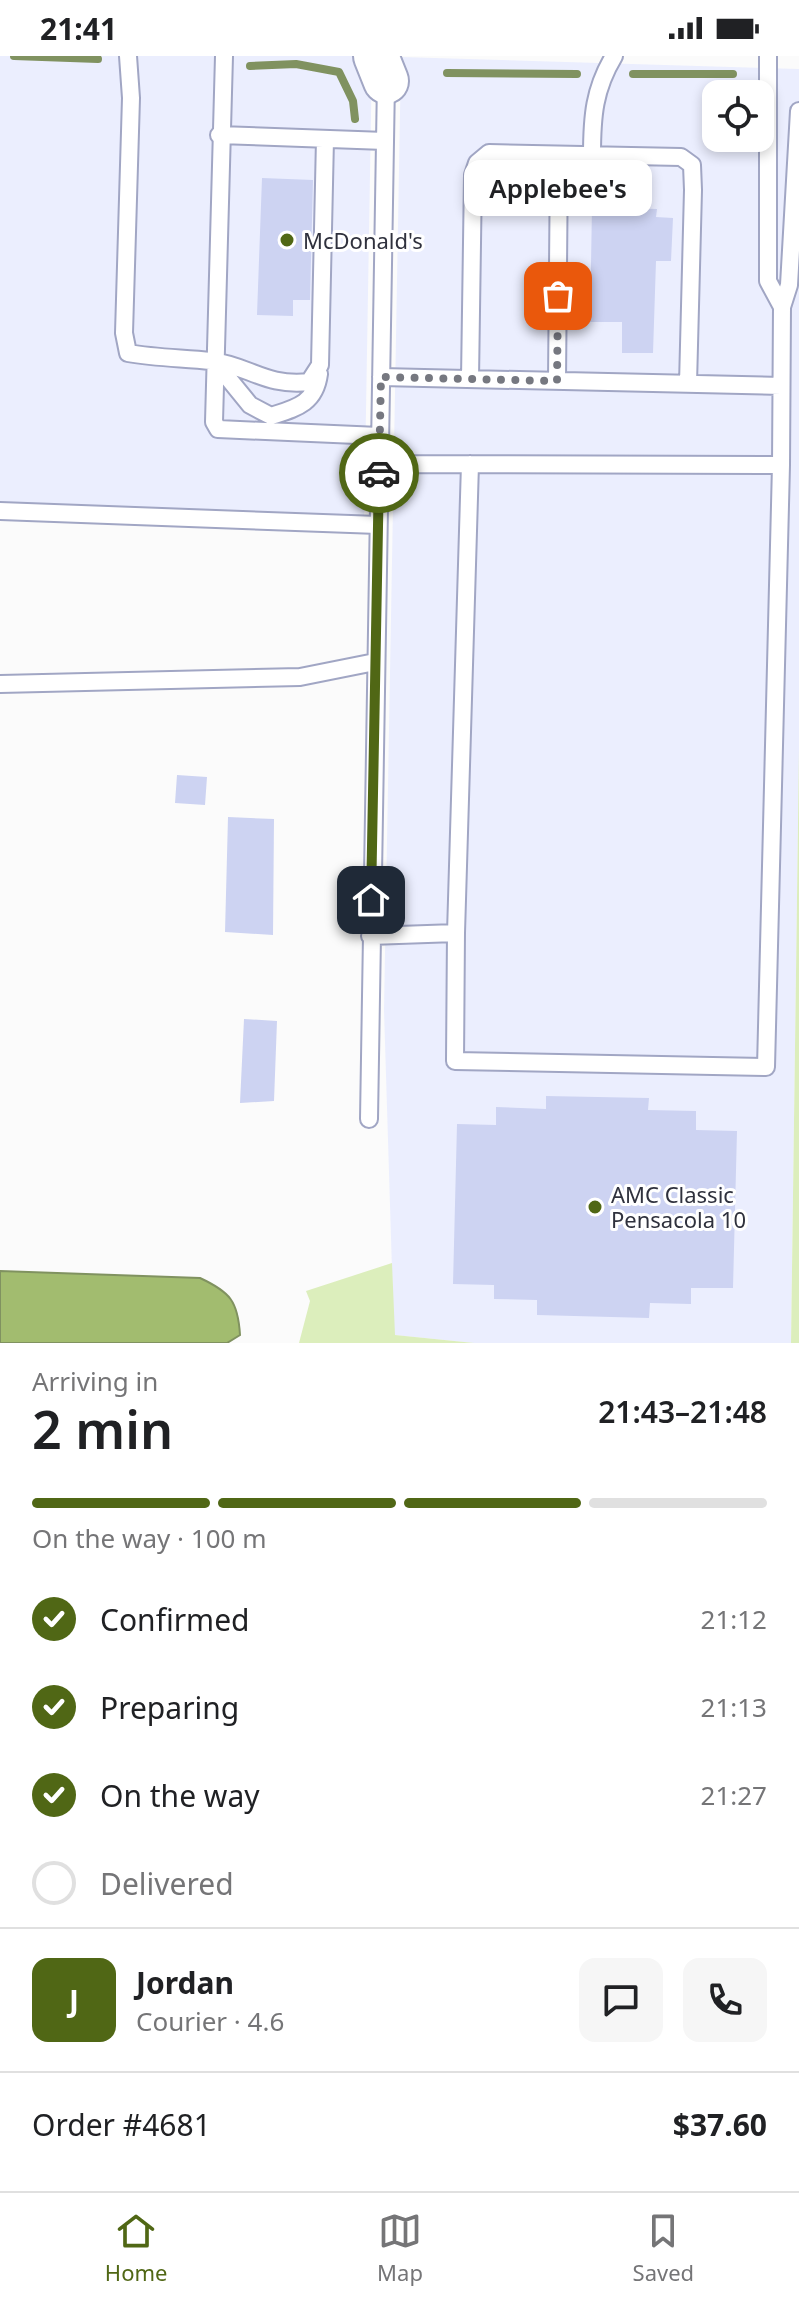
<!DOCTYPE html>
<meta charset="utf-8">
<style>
body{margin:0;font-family:"Noto Sans",sans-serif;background:#f6f6f6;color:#202124;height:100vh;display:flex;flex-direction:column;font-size:30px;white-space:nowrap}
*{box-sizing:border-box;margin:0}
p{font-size:26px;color:#757577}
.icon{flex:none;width:44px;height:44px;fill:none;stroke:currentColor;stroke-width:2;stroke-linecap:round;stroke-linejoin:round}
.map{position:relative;height:1287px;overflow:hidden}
.side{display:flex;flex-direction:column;background:#fff;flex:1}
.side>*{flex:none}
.buttons{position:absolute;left:702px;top:24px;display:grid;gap:16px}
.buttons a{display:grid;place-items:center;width:72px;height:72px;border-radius:16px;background:#fff;box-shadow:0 4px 12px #0003;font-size:40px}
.pin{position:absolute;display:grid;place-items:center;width:68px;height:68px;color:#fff;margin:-34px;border-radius:16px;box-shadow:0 4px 12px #0006}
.courier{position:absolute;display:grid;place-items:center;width:80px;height:80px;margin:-40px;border:6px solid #506715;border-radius:50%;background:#fff;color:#222;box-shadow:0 2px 10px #0007}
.bubble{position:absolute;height:56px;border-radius:16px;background:#fff;box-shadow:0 4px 12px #0003;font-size:26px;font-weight:600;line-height:56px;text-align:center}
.summary em{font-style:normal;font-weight:600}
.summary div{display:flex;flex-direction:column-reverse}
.summary{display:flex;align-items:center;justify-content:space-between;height:136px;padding:0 32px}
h1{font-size:52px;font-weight:600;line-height:60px}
.bar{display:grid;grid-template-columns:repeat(4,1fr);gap:12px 8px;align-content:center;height:96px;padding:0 32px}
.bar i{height:10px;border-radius:6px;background:#e0e0e0}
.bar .active{background:#506715}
.bar p{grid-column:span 4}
.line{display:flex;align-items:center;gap:20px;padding:0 32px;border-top:2px solid #e0e0e0}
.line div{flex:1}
.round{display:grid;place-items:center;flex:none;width:84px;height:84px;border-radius:16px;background:#f6f6f6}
ol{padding:0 32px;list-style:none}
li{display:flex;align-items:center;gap:24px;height:88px}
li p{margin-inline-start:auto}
li .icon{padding:8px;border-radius:50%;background:#506715;color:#fff;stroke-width:4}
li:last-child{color:#757577}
li i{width:44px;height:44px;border:4px solid #e0e0e0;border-radius:50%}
.status{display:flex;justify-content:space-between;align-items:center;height:56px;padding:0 40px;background:#fff;direction:ltr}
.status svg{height:22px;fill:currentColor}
.dock{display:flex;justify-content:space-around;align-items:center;height:112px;border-top:2px solid #e0e0e0;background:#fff;font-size:22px;color:#757577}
.dock a{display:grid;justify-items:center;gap:4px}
.dock .active{color:#506715}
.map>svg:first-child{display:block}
.built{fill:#ebeefe;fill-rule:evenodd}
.green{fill:#dceebc}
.water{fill:#a2bc6f;stroke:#809260;stroke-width:2}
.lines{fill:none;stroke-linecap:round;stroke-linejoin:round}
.stream{stroke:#809260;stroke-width:8}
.building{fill:#cdd3f2}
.service-casing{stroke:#a1a6c4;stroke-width:20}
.primary-casing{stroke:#a1a6c4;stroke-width:48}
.service{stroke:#fff;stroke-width:16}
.primary{stroke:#fff;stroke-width:44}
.done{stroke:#767880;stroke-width:8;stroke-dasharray:0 14.4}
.route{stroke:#506715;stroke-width:10}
.poi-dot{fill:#506715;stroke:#fff;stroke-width:3}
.labels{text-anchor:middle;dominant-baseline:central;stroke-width:6;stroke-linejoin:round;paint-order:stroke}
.poi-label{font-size:22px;fill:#2f313d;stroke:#fff;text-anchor:start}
</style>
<div class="status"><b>21:41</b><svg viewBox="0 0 49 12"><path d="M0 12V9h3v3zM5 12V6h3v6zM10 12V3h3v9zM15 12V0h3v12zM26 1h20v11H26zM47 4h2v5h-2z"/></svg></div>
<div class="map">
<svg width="799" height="1287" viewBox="0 0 799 1287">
<rect width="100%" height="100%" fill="#fbfbfb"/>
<path class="built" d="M0,0H372L364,474L0,455Z
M401,1L799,13V694L791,1287H474L394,1279L384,954ZM716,38H760V82H716Z"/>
<path class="green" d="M799,694V1287H791Z
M392,1207L395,1279L474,1287H299L310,1245L306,1235Z"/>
<path class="water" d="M0,1215L200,1222C230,1236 238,1245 240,1279L227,1287H0Z"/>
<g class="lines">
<path class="stream" d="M14,0L98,3
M250,10L296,8L339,16L353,45L355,63
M447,17L577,18
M633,18H733"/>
</g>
<path class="building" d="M262,122L313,124L310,244H293V260L257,259Z
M592,151L657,153L656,161L673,162L671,205H656L653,297H622V266H590Z
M177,719L207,721L205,749L175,747Z
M228,761L274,763L273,879L225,876Z
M244,963L277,965L274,1045L240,1047Z
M546,1040L649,1042L648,1054L696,1055V1074L737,1075L733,1232H691V1248L650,1247L649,1262L537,1259V1244L494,1243V1229L453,1228L457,1068L496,1069V1051L546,1053Z"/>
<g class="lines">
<g class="service-casing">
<path id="service" d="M128,0L131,42L124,277L128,297C156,302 183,302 211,305C248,309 265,331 309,326L320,309L325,83
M224,0L214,366L218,373L379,380
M768,0V225L782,251
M219,79L385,85
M592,99C592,61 594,33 614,0
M215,306L250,349L271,360C296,352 315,348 319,318
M381,321L781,330
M470,323L473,119L477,107L489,97L681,101L692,109L693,134L688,328
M557,325L559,99
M781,409L782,251L789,229L799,55
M0,455L378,469
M0,628L300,621L375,606
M456,877L470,408
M370,880L456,877L455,1005L766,1011L781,409L379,408
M369,1063L386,25"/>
</g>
<g class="primary-casing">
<path id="primary" d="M376,0L386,25"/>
</g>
<use href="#service" class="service"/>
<use href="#primary" class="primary"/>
</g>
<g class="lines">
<path class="done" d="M379,417L381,321L557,325L558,240"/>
<path class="route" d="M371,844L379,417"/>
</g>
<g class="poi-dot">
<circle cx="287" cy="184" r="8"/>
<circle cx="595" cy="1151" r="8"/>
</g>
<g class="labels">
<g class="poi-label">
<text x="303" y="184">McDonald's</text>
<text x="611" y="1138">AMC Classic<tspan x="611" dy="25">Pensacola 10</tspan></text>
</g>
</g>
</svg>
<div class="buttons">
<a><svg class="icon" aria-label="locate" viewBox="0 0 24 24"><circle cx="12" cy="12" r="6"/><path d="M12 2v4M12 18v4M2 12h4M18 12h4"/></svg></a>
</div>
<div class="pin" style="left:558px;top:240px;background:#ea580c"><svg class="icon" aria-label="bag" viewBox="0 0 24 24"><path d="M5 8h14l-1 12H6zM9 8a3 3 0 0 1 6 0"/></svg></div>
<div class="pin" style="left:371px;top:844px;background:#1f2937"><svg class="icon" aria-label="home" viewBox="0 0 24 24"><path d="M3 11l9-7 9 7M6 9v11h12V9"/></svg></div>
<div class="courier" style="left:379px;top:417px"><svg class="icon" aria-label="car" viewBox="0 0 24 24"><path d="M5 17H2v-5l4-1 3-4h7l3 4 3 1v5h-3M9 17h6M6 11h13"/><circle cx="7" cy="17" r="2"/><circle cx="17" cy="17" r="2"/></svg></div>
<div class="bubble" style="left:464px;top:104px;width:188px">Applebee's</div>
</div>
<section class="side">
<div class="summary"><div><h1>2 min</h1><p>Arriving in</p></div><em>21:43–21:48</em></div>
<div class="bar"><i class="active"></i><i class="active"></i><i class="active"></i><i></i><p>On the way · 100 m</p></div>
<ol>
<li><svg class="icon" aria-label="check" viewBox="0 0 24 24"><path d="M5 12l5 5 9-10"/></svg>Confirmed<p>21:12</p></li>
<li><svg class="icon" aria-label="check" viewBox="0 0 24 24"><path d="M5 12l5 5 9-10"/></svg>Preparing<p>21:13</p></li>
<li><svg class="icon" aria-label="check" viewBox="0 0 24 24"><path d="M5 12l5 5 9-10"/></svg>On the way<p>21:27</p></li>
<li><i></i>Delivered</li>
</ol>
<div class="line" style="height:144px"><b class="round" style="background:#506715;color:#fff">J</b><div><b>Jordan</b><p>Courier · 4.6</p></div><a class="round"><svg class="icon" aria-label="chat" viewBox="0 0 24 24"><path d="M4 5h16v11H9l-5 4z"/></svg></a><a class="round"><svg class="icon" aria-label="phone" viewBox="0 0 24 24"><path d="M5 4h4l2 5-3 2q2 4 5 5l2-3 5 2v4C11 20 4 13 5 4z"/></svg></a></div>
<div class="line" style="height:104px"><div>Order #4681</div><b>$37.60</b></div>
</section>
<nav class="dock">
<a class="active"><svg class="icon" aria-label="home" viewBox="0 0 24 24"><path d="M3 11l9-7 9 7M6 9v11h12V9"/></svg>Home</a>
<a><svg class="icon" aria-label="map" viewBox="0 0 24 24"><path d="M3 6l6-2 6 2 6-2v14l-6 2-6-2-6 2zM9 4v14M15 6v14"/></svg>Map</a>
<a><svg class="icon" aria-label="saved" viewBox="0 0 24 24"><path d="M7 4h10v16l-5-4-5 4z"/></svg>Saved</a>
</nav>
